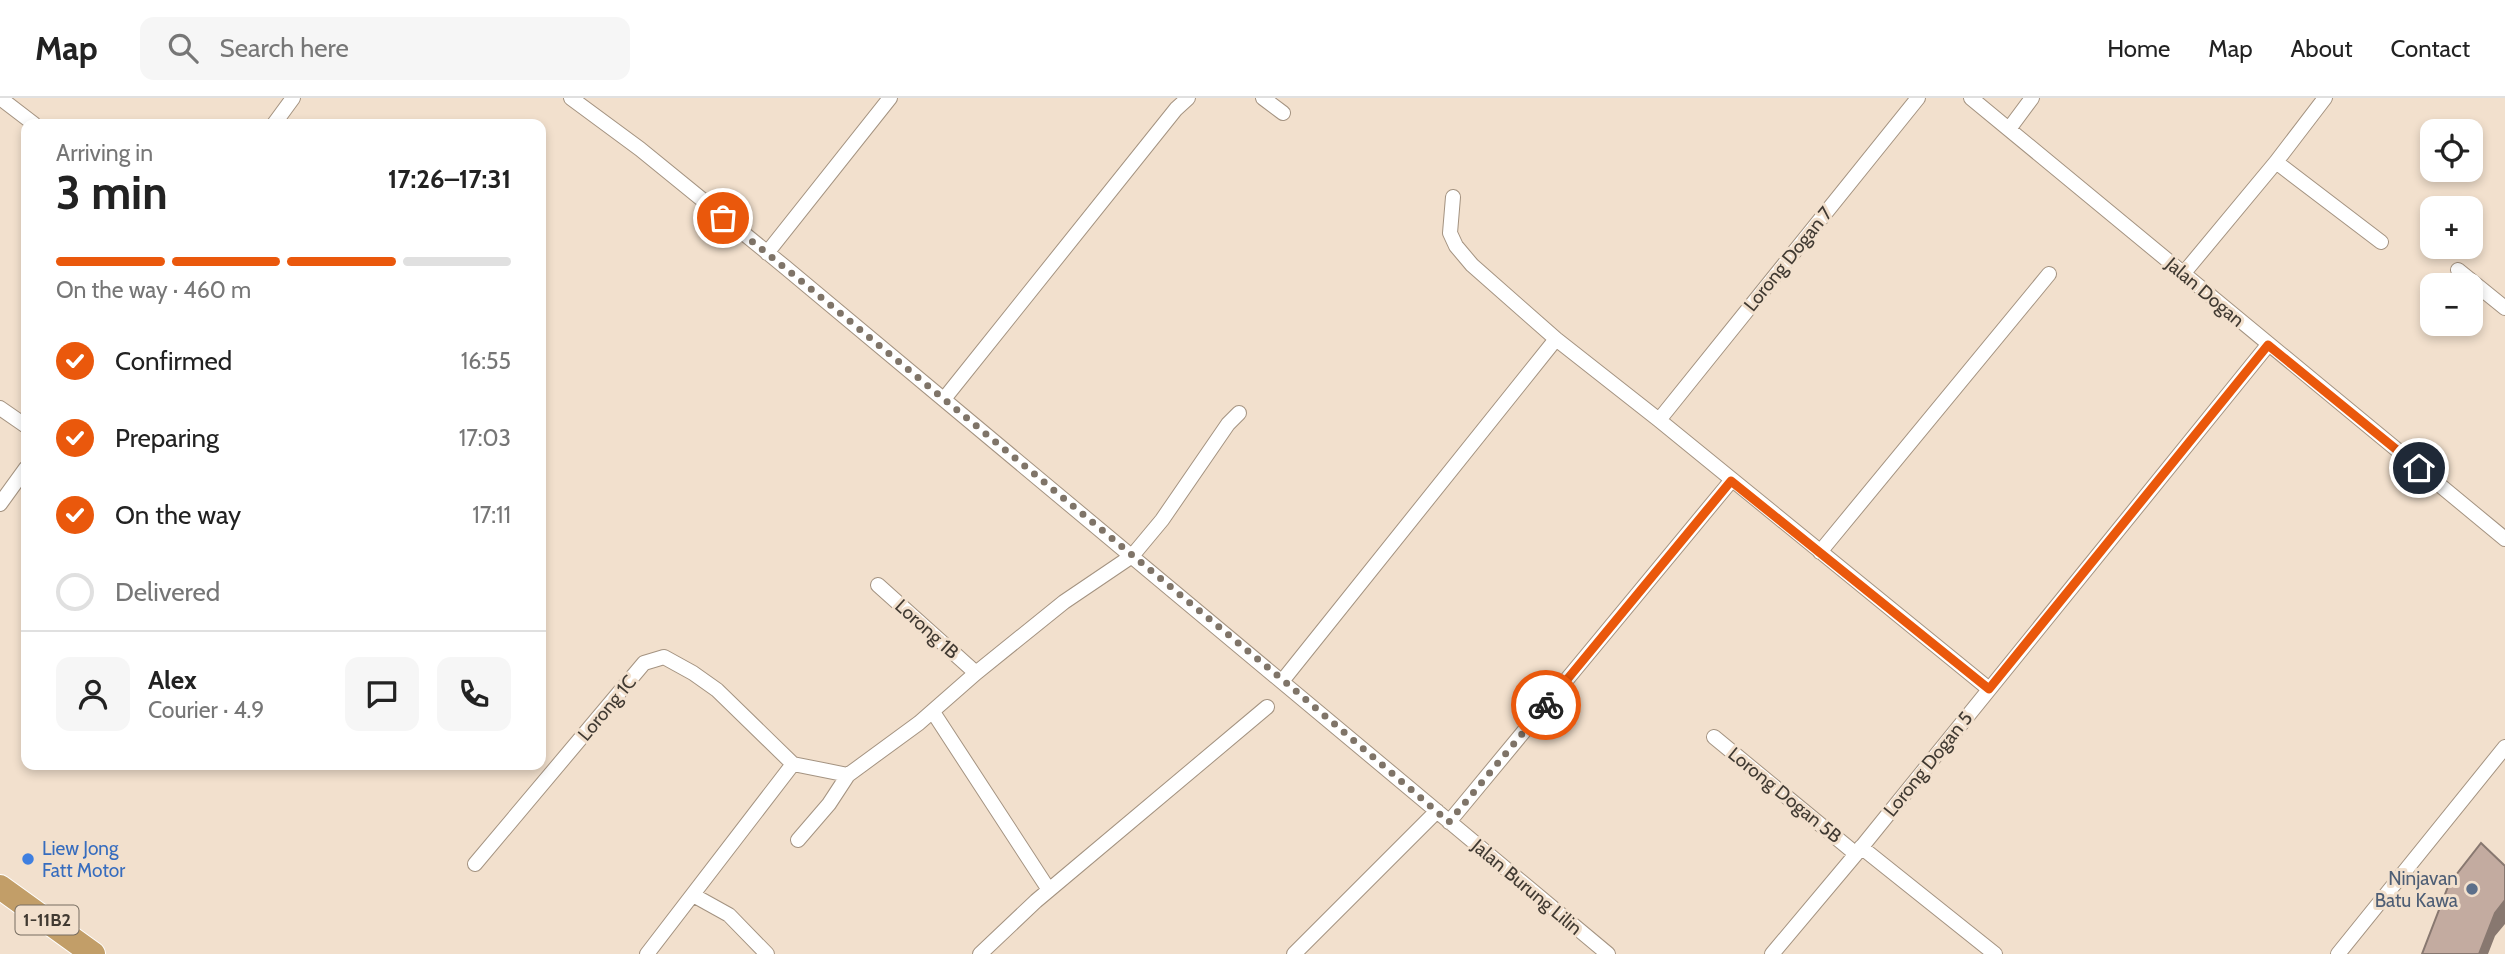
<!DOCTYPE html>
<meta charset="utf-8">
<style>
body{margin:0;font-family:Cabin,sans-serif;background:#f6f6f6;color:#222;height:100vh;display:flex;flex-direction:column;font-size:26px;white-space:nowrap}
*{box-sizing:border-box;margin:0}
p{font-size:23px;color:#767676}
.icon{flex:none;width:38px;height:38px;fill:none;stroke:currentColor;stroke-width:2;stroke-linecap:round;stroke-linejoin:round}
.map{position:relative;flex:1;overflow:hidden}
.drawer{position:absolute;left:21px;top:21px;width:525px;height:651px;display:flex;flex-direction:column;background:#fff;border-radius:14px;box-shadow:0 4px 10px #0003}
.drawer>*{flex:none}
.buttons{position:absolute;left:2420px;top:21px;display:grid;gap:14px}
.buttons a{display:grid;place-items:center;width:63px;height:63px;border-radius:14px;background:#fff;box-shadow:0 4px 10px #0003;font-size:35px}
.pin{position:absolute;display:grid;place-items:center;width:60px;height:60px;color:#fff;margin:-30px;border:4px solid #fff;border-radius:50%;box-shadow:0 2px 7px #0007}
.courier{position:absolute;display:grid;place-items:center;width:70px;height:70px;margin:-35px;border:5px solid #ea580c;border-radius:50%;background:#fff;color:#222;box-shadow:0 2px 9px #0007}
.summary em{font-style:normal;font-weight:800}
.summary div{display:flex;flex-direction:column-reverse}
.summary{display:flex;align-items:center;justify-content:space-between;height:119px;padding:0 35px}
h1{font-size:46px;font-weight:800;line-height:52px}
.bar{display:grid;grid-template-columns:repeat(4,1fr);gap:10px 7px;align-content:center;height:84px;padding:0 35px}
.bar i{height:9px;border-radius:5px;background:#e0e0e0}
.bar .active{background:#ea580c}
.bar p{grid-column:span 4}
.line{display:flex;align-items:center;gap:18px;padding:0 35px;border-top:2px solid #e0e0e0}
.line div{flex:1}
.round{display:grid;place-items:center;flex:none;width:74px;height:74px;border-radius:14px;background:#f6f6f6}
ol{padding:0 35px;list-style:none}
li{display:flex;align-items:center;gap:21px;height:77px}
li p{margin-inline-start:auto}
li .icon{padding:7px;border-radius:50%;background:#ea580c;color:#fff;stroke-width:4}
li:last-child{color:#767676}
li i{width:38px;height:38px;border:4px solid #e0e0e0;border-radius:50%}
header{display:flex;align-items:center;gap:42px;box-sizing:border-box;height:98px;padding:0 35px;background:#fff;border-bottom:2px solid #e0e0e0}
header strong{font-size:33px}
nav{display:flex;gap:38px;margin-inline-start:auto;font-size:24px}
.search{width:490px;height:63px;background:#f6f6f6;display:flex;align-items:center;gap:18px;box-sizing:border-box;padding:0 24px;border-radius:14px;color:#767676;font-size:26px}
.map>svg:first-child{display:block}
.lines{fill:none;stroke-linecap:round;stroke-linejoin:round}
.minor-casing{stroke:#a49381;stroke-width:16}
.trunk-casing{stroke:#fff;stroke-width:26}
.minor{stroke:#fff;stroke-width:14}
.trunk{stroke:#c29e68;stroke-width:24}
.shaded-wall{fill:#887870}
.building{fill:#c3aba0;stroke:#887870;stroke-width:2}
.done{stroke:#7f7468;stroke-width:7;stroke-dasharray:0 12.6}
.route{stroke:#ea580c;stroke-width:9}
.shop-dot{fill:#3f7fe0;stroke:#f2e0cd;stroke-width:2.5}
.service-dot{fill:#5c6f8a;stroke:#f2e0cd;stroke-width:2.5}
.labels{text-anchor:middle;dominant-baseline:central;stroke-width:6;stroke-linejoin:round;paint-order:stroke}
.shield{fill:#f2e0cd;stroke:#766c60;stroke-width:2}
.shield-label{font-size:18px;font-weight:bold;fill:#413a32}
.street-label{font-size:19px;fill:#413a32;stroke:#f2e0cd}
.shop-label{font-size:19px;fill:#366cbe;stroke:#f2e0cd;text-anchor:start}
.service-label{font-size:19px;fill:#4e5e75;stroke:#f2e0cd;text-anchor:end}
</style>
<header>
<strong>Map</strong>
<div class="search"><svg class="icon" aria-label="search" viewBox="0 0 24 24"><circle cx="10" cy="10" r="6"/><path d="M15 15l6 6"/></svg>Search here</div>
<nav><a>Home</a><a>Map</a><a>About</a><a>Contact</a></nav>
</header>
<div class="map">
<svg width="2505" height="856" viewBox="0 0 2505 856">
<rect width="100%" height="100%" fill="#f2e0cd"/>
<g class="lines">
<g class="minor-casing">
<path id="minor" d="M0,0L34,26
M571,0L640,51L785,169L1608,856
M1263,0L1283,15
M1971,0L2505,441
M274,26L293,0
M2009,31L2032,0
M2276,64L2381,144
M1453,99L1450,135L1456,148L1472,167L1556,241L1659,322L1989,591
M767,155L890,0
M2458,172L2505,210
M2183,176L2276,64L2325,0
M944,301L1176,11L1188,0
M0,310L26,328
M1659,322L1918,0
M0,406L26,370
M1820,454L2049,176
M878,487L976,575
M1283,582L1556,241
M933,614L1049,792
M1714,639L1856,756
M793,666L848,677L919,625L976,575L1064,504L1132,458L1162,422L1228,326L1239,315
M1449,724L1731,383
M798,742L829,706L848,677
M1861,749L1995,856
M475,766L644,565L664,559L693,575L717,592L793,666
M693,797L729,817L767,856
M647,856L793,666
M980,856L1036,803L1267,609
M1294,856L1437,713
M1772,856L1856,756L2268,247
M2338,856L2505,649"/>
</g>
<g class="trunk-casing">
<path id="trunk" d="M0,789L93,856"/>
</g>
<use href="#minor" class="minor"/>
<use href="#trunk" class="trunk"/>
</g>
<path class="shaded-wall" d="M2505,802V826L2495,838L2488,856H2479L2495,815Z"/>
<path class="building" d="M2481,745L2505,768V802L2495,815L2479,856H2422L2449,786Z"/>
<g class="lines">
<path class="done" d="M723,120L805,186L1283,582L1449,724L1546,607"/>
<path class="route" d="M1546,607L1731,383L1989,591L2268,247L2419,370"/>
</g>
<circle class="shop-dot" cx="28" cy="761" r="7"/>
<circle class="service-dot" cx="2472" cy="791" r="7"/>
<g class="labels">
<rect class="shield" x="15.5" y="807.5" width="63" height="29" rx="5"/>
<g class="shield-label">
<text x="47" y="822">1-11B2</text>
</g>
<g class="street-label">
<text transform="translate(1788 161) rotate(-51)">Lorong Dogan 7</text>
<text transform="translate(2205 194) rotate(40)">Jalan Dogan</text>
<text transform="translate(927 531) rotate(42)">Lorong 1B</text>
<text transform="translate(607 610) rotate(-50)">Lorong 1C</text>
<text transform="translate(1928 666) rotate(-51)">Lorong Dogan 5</text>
<text transform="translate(1785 697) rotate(39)">Lorong Dogan 5B</text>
<text transform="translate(1527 789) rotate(40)">Jalan Burung Lilin</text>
</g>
<g class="shop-label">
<text x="42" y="750">Liew Jong<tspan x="42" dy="22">Fatt Motor</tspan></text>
</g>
<g class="service-label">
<text x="2458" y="780">Ninjavan<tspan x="2458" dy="22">Batu Kawa</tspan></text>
</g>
</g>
</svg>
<div class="buttons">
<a><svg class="icon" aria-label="locate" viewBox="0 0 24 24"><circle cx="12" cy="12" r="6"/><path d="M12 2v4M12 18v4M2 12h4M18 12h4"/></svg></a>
<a>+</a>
<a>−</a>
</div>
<div class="pin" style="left:723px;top:120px;background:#ea580c"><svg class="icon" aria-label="bag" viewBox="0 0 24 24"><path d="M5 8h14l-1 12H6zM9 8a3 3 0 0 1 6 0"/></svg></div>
<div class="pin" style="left:2419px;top:370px;background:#1f2937"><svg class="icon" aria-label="home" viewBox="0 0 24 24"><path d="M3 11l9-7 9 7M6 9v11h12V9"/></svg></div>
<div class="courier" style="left:1546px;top:607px"><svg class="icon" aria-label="bike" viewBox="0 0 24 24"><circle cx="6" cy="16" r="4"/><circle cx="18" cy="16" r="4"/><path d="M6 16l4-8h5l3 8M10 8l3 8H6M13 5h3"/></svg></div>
<section class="drawer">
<div class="summary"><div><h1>3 min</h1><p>Arriving in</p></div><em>17:26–17:31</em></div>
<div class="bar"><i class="active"></i><i class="active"></i><i class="active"></i><i></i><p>On the way · 460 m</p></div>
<ol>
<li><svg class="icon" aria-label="check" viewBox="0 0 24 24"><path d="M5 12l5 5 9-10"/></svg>Confirmed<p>16:55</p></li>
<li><svg class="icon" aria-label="check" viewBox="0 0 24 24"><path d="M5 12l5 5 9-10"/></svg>Preparing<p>17:03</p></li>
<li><svg class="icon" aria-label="check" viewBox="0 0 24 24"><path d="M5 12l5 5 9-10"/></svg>On the way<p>17:11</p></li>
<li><i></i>Delivered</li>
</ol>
<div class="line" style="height:126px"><a class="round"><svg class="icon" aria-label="person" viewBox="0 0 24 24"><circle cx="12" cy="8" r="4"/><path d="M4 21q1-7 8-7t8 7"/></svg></a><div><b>Alex</b><p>Courier · 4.9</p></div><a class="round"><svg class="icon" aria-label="chat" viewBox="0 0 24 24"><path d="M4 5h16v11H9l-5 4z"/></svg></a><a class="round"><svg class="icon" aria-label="phone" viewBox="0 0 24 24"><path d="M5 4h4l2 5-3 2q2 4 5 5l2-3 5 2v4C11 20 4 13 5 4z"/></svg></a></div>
</section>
</div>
